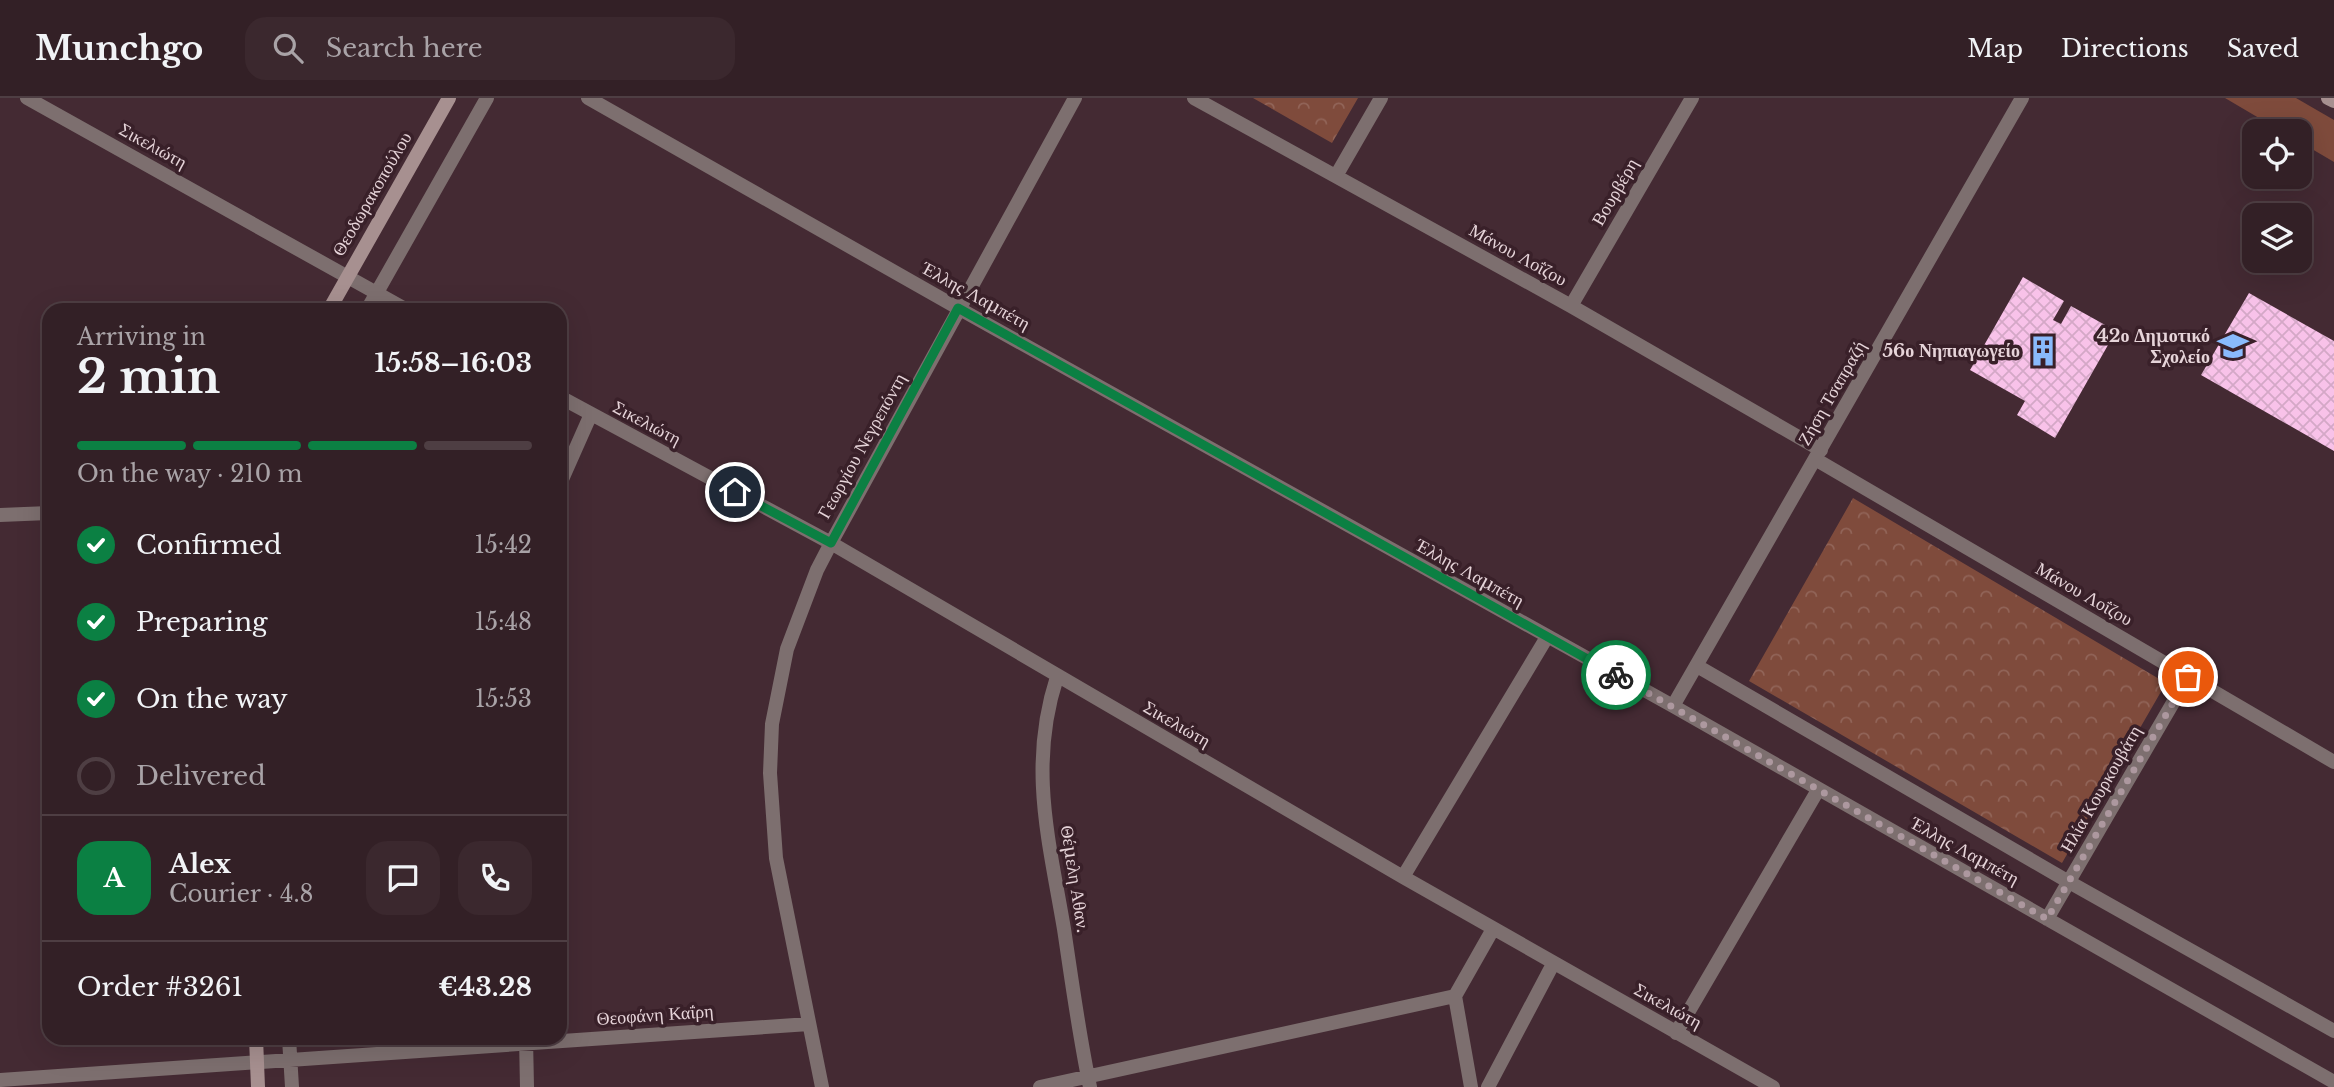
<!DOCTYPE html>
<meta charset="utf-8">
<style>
body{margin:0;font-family:"Libre Baskerville",serif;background:#3b282e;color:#f1f3f6;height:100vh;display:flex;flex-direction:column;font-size:26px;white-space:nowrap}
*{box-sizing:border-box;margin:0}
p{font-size:23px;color:#a9a3a7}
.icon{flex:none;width:38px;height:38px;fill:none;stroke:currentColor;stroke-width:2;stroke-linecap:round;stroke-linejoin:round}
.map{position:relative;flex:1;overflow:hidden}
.side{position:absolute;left:42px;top:205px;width:525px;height:742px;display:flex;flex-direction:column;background:#332026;border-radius:21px;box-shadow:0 7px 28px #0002,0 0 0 2px #4e3e43}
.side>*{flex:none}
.fabs{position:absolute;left:2242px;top:21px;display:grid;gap:14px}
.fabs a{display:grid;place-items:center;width:70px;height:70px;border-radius:14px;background:#332026;box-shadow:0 7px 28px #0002,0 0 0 2px #4e3e43;font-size:35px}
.pin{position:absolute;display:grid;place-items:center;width:60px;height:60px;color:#fff;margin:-30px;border:4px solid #fff;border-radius:50%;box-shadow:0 2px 7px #0007}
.courier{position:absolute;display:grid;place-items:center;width:70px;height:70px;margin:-35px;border:5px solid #0b8043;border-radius:50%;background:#fff;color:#222;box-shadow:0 2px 9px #0007}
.overview em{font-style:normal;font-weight:800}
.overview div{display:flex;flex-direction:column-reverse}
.overview{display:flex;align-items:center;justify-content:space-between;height:119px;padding:0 35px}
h1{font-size:46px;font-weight:800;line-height:52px}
.bar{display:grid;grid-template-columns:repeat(4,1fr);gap:10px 7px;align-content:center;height:84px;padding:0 35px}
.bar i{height:9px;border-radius:5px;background:#4e3e43}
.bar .selected{background:#0b8043}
.bar p{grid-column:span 4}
.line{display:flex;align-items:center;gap:18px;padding:0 35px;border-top:2px solid #4e3e43}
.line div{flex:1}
.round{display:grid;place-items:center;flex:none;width:74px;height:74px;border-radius:21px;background:#3b282e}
ol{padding:0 35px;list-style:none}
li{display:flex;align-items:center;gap:21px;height:77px}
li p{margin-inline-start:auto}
li .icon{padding:7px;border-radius:50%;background:#0b8043;color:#fff;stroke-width:4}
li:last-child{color:#a9a3a7}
li i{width:38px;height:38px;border:4px solid #4e3e43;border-radius:50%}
header{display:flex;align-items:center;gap:42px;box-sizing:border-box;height:98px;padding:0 35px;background:#332026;border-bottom:2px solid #4e3e43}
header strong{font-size:33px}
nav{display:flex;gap:38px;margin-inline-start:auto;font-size:24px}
.search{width:490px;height:63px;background:#3b282e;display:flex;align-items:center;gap:18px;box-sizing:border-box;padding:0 24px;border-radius:21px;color:#a9a3a7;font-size:26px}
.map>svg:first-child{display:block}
.grass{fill:#7f4b3c}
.park{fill:url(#park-crowns)}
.building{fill:url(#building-cross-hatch)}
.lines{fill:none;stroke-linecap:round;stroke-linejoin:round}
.street{stroke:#7d6f6f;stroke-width:14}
.secondary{stroke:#a79090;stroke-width:14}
.done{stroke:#ad989f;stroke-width:7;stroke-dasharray:0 12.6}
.route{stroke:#0b8043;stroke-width:9}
.labels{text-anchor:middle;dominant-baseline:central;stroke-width:7;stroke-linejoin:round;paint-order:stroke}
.street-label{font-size:18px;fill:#e6d4d9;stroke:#392029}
.poi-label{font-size:18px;font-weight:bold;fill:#e6d4d9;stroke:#392029;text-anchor:end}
</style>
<header>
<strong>Munchgo</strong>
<div class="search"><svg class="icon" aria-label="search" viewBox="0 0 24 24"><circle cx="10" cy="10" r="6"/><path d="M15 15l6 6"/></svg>Search here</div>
<nav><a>Map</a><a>Directions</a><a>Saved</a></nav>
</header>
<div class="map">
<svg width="2334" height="989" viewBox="0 0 2334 989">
<defs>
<pattern id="park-crowns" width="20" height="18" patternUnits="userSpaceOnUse" patternTransform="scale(1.75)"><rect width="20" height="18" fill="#7f4b3c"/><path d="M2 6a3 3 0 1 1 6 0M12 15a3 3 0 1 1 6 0" fill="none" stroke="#916458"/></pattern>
<pattern id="building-cross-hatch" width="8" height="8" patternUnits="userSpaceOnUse" patternTransform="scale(1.75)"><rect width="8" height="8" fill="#f8c2e9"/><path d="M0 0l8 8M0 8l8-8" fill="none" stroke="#d4a8c7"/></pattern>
</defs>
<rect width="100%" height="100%" fill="#442a33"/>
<path class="grass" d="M2225,0H2296L2334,22V64L2300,44V33H2281Z"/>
<path class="park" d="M1253,0H1358L1332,45Z
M1853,400L2166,585L2062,765L1749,583Z"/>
<path class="building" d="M2023,179L2064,203L2053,222L2061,226L2071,208L2116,233L2055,340L2017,317L2025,303L1970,272Z
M2249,195L2334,243V353L2201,277Z"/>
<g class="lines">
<path class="street" d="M27,0L407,212
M588,0L958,210L1673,608L2334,984
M1194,0L1571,208L1821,352
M1336,78L1381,0
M1571,208L1692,0
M367,212L487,0
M560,299L831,445L1403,779L1773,989
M1815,361L2334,664
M560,386L591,316
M0,417L49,415
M1697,568L2069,784L2334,933
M1057,579C1028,668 1049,742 1064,831C1072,884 1079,937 1090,989
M1673,608L2022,0
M1403,779L1547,539
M2047,821L2188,579
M1676,935L1818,692
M289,940L292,989
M526,940L527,989
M0,982L809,926
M822,989L776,760L770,675L772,626L787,551L817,472L831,445L1075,0
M1040,989L1455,898
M1471,989L1455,898L1493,831
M1488,989L1553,866"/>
<path class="secondary" d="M2328,0L2334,3
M329,212L449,0
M256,940L258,989"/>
</g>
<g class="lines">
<path class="done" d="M1616,577L2047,821L2188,579"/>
<path class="route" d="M735,394L831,445L958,210L1616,577"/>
</g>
<defs>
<g id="school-bare" transform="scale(2.415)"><path d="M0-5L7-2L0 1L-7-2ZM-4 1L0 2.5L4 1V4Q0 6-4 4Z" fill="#89bafc" stroke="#392029" stroke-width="2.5" paint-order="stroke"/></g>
<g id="building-bare" transform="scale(2.415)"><path d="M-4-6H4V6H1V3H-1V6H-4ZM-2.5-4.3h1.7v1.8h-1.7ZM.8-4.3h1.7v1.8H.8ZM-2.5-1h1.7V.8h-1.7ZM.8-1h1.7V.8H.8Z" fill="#89bafc" stroke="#392029" stroke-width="2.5" paint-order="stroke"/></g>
</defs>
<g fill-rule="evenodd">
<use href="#school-bare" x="2233" y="248"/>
<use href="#building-bare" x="2043" y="253"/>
</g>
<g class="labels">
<g class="street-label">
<text transform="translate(153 48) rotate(29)">Σικελιώτη</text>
<text transform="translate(1615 94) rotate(-60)">Βουρβέρη</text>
<text transform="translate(372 96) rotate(-60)">Θεοδωρακοπούλου</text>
<text transform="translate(1518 157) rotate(29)">Μάνου Λοΐζου</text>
<text transform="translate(976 198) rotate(29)">Έλλης Λαμπέτη</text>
<text transform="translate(1832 295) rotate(-60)">Ζήση Τσαπραζή</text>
<text transform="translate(647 325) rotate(28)">Σικελιώτη</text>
<text transform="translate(862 348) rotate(-61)">Γεωργίου Νεγρεπόντη</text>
<text transform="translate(1470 475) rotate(29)">Έλλης Λαμπέτη</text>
<text transform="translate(2084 496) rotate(30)">Μάνου Λοΐζου</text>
<text transform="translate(1177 626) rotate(30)">Σικελιώτη</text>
<text transform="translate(2101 691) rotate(-60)">Ηλία Κουρκουβάτη</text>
<text transform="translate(1965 753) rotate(29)">Έλλης Λαμπέτη</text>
<text transform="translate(1075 781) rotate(81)">Θέμελη Αθαν.</text>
<text transform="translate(1668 908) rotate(29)">Σικελιώτη</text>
<text transform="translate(655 917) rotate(-4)">Θεοφάνη Καΐρη</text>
</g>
<g class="poi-label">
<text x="2210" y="238">42ο Δημοτικό<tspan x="2210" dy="21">Σχολείο</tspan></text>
<text x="2020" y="253">56ο Νηπιαγωγείο</text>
</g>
</g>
</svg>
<div class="fabs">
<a><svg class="icon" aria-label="locate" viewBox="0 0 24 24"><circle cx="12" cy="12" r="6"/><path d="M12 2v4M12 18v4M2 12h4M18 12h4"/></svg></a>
<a><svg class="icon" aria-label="layers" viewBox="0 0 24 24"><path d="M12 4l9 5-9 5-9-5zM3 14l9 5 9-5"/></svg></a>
</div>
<div class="pin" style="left:2188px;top:579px;background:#ea580c"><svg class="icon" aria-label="bag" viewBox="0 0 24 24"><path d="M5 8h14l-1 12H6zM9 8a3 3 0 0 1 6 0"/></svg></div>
<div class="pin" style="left:735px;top:394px;background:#1f2937"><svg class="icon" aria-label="home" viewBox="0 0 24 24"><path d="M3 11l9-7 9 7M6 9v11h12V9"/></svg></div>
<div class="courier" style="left:1616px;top:577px"><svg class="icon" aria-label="bike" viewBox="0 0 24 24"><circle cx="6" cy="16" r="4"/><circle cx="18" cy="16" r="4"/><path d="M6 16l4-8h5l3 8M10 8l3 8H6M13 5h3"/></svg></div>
<section class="side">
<div class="overview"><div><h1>2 min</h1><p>Arriving in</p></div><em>15:58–16:03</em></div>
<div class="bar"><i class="selected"></i><i class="selected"></i><i class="selected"></i><i></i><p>On the way · 210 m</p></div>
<ol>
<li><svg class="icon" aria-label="check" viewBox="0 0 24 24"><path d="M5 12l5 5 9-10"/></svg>Confirmed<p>15:42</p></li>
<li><svg class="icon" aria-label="check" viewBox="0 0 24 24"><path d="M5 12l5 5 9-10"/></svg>Preparing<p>15:48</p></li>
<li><svg class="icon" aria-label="check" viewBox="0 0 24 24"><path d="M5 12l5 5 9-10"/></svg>On the way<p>15:53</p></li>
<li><i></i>Delivered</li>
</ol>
<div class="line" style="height:126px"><b class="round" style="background:#0b8043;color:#fff">A</b><div><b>Alex</b><p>Courier · 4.8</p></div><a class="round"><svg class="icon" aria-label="chat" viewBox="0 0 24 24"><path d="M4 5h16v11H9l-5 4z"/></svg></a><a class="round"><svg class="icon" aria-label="phone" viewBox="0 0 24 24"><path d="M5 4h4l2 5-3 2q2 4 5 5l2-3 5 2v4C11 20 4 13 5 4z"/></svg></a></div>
<div class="line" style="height:91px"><div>Order #3261</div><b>€43.28</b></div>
</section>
</div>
